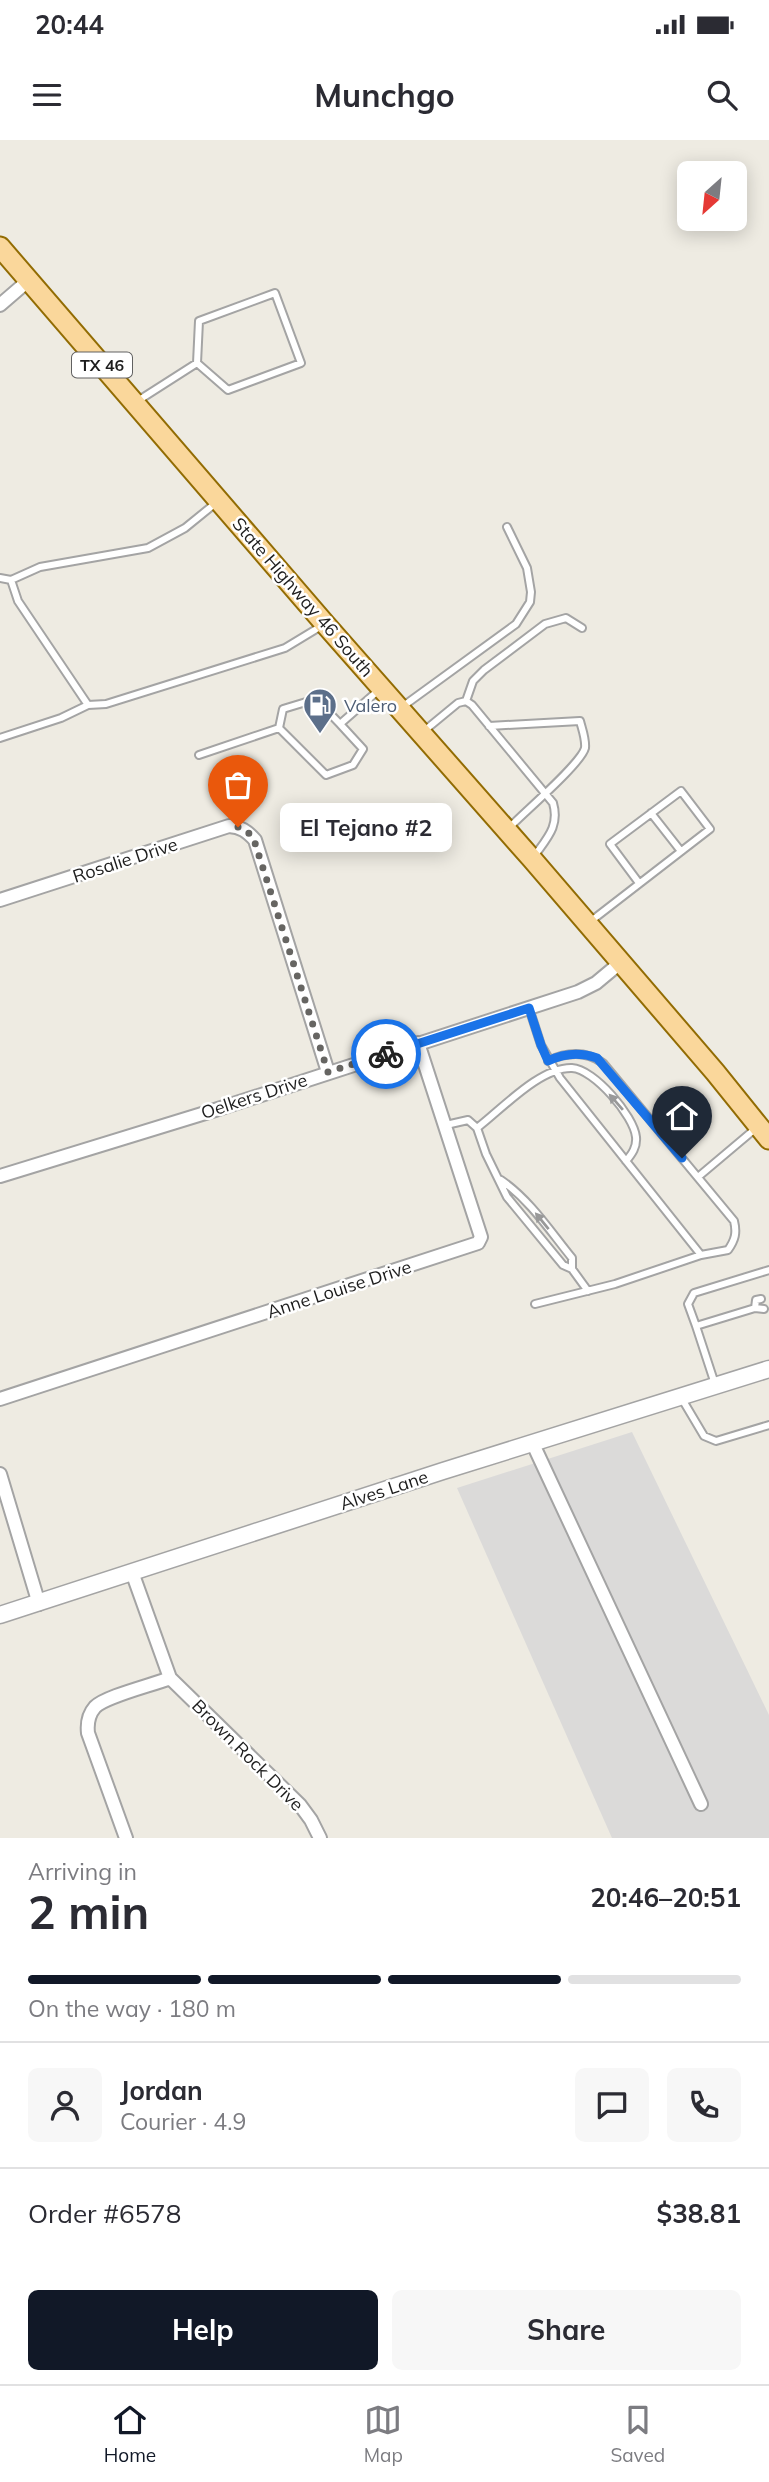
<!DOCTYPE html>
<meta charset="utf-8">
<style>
body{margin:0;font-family:Mulish,sans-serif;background:#f7f7f7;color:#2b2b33;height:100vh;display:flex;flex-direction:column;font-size:26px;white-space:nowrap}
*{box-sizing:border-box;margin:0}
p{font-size:23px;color:#7c7c81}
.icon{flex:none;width:38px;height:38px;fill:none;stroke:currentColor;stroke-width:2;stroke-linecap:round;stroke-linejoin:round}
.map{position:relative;height:1698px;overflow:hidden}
.panel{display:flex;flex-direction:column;background:#fff;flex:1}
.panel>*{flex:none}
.needle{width:46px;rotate:207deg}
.controls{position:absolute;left:677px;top:21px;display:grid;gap:14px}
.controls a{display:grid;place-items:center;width:70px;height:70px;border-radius:10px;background:#fff;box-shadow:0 4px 18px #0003;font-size:35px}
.pin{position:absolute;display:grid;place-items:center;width:60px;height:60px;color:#fff;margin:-72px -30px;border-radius:50% 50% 50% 0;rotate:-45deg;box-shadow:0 0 7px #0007}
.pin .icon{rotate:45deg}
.courier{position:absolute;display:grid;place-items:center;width:70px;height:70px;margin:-35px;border:5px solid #1a73e8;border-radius:50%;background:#fff;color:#222;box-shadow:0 2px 9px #0007}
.bubble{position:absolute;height:49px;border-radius:10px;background:#fff;box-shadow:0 4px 18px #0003;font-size:23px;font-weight:700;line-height:49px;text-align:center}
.overview em{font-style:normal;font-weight:700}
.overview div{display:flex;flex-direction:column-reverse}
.overview{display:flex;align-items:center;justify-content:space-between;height:119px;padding:0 28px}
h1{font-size:46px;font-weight:700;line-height:52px}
.bar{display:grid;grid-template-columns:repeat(4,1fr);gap:10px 7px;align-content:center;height:84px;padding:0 28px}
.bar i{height:9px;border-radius:5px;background:#e1e1e2}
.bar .active{background:#111827}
.bar p{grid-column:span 4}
.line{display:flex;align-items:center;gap:18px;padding:0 28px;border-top:2px solid #e1e1e2}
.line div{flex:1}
.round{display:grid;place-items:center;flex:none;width:74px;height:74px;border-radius:10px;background:#f7f7f7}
.cta{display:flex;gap:14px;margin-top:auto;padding:14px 28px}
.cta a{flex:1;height:80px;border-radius:10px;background:#111827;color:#fff;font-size:28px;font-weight:700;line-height:80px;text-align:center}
.cta a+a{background:#f7f7f7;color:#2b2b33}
.status{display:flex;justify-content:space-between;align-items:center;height:49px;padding:0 35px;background:#fff;direction:ltr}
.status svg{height:19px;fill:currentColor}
header{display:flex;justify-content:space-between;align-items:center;height:91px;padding:0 28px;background:#fff;font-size:32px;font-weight:700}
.menu{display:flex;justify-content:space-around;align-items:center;height:98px;border-top:2px solid #e1e1e2;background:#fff;font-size:19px;color:#7c7c81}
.menu a{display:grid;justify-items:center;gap:4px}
.menu .active{color:#111827}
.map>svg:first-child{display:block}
.residential{fill:#dbdad9}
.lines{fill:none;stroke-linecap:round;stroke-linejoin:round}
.service-casing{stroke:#a4a4a4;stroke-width:10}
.minor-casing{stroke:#a4a4a4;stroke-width:16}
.tertiary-casing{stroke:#a4a4a4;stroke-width:19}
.primary-casing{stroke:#926c03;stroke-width:23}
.service{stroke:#fff;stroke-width:6}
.minor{stroke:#fff;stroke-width:12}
.tertiary{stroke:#fff;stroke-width:16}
.primary{stroke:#fad79b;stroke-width:19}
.oneway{fill:#999}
.done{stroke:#666562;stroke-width:7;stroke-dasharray:0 12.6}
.route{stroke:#1a73e8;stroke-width:9}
.labels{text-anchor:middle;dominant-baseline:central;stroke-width:5;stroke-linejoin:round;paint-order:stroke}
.shield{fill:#fff;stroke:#616161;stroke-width:2}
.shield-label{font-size:16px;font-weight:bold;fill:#1d1d1d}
.street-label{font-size:18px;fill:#1d1d1d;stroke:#fff}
.service-label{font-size:18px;fill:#4e5e75;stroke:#fff;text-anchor:start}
</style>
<div class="status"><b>20:44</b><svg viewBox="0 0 49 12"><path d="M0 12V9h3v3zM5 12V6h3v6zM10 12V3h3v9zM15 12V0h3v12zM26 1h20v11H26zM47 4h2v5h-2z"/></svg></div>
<header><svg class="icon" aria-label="menu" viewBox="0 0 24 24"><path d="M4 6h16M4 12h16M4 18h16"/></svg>Munchgo<svg class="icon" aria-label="search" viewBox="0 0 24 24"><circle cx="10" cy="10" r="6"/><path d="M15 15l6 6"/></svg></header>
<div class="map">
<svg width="769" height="1698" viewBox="0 0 769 1698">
<rect width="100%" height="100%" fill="#eeebe2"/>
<path class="residential" d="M632,1292L769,1575V1698H612L457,1348Z"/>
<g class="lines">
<g class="service-casing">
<path id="service" d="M136,262L197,223L228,250L301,223L275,153L199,181L197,223
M217,362L185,388L148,408L40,427L11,440L18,461L88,565L106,564L285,508L323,485
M0,438L11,440
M466,561L473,541L484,530L545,484L566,478L582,488
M402,567L516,484L530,462L531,452L527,428L507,387
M489,586L580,581C582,589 586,599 585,608C581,624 522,674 508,689
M279,588L326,635L353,625L363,609L340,584
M424,591L458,563L466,561L472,565L553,663C560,687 546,699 533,718
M0,598L61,578L88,565
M199,615L279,588L283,569L316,559L340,584L380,549
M651,673L680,710
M591,781L710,689L681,651L610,704L639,743
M529,868L541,905L560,938L701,1115L728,1110C735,1100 737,1093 734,1081L603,923C586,911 567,912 548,921
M446,985L468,980L477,988L486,1014L507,1057L563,1125L572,1129L588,1151
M477,988C502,969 540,927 572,928C594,929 634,976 636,997C637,1007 632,1014 626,1021
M698,1037L755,989
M501,1040C530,1060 550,1091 572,1118V1129
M535,1164L615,1144L701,1115
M755,1168L756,1160L761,1159
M764,1169L755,1168L696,1186L688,1164L694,1153L769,1130
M696,1186L715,1244
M682,1259L704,1296L716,1301L769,1285"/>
</g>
<g class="minor-casing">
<path id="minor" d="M0,165L29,140
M0,760L229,686C241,687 247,691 255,700L328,932
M0,1036L215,970L578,852L596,843L620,823
M0,1259L478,1103L481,1097L418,903
M533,1304L701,1664
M0,1334L39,1464
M132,1432L170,1538L300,1665L311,1680L320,1698
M126,1698L88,1593C87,1584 88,1575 95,1567C106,1556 153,1545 170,1538"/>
</g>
<g class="tertiary-casing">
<path id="tertiary" d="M0,1475L443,1331L769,1229"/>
</g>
<g class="primary-casing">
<path id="primary" d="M0,107L325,484L532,719L715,932L769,999"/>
</g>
<use href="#service" class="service"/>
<use href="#minor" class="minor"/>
<use href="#tertiary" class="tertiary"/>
<use href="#primary" class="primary"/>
</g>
<defs><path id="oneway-solid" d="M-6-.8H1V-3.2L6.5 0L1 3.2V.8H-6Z" transform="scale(1.75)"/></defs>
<g class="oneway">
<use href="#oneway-solid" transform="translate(616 962) rotate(-131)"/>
<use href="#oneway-solid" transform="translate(542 1081) rotate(-129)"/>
</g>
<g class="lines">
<path class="done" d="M238,687L248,692L254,700L328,932L386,914"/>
<path class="route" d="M386,914L529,868L541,905L548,921C565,913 580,912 597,918L682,1018"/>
</g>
<defs>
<g id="fuel-pin" transform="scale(1.75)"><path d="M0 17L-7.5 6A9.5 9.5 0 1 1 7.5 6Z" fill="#5c6f8a" stroke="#fff"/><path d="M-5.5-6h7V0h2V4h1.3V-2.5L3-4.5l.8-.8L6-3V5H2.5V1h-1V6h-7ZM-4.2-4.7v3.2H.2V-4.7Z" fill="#fff"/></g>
</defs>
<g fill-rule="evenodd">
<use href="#fuel-pin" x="320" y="565"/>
</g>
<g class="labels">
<rect class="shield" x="72" y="212.5" width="60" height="25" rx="5"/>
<g class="shield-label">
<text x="102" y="225">TX 46</text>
</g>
<g class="street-label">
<text transform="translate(303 457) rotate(49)">State Highway 46 South</text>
<text transform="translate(125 720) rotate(-18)">Rosalie Drive</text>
<text transform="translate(254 956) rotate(-18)">Oelkers Drive</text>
<text transform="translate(339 1149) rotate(-18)">Anne Louise Drive</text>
<text transform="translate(384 1350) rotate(-18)">Alves Lane</text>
<text transform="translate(248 1615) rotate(45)">Brown Rock Drive</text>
</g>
<g class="service-label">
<text x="344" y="565">Valero</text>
</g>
</g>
</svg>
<div class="controls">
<a><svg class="needle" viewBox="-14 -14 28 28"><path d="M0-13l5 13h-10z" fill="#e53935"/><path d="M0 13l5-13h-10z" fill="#7c7c81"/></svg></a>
</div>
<div class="pin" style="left:238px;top:687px;background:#ea580c"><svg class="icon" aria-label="bag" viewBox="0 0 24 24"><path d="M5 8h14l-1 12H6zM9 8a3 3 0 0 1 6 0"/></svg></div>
<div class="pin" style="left:682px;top:1018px;background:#1f2937"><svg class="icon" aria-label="home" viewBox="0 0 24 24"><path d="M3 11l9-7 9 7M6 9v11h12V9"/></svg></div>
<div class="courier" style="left:386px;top:914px"><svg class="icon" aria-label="bike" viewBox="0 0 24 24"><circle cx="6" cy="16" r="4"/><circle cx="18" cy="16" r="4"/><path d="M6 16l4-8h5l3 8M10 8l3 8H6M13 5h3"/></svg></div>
<div class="bubble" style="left:280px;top:663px;width:172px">El Tejano #2</div>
</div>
<section class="panel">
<div class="overview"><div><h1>2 min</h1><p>Arriving in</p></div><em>20:46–20:51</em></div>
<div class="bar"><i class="active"></i><i class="active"></i><i class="active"></i><i></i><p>On the way · 180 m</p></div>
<div class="line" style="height:126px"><a class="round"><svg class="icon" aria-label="person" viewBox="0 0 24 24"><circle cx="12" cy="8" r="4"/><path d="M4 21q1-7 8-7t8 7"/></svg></a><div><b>Jordan</b><p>Courier · 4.9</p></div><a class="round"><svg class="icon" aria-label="chat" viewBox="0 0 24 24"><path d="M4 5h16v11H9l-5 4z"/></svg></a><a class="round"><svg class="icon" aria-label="phone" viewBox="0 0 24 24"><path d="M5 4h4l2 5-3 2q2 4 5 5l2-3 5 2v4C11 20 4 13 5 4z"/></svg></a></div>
<div class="line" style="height:91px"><div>Order #6578</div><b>$38.81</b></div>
<div class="cta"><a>Help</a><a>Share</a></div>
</section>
<nav class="menu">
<a class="active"><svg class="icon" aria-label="home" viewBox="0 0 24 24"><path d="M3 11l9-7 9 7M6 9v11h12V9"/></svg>Home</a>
<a><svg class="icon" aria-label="map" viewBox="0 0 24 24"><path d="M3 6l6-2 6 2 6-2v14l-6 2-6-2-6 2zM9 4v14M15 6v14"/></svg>Map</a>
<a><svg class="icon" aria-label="saved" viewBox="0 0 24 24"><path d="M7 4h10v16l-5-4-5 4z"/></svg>Saved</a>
</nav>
